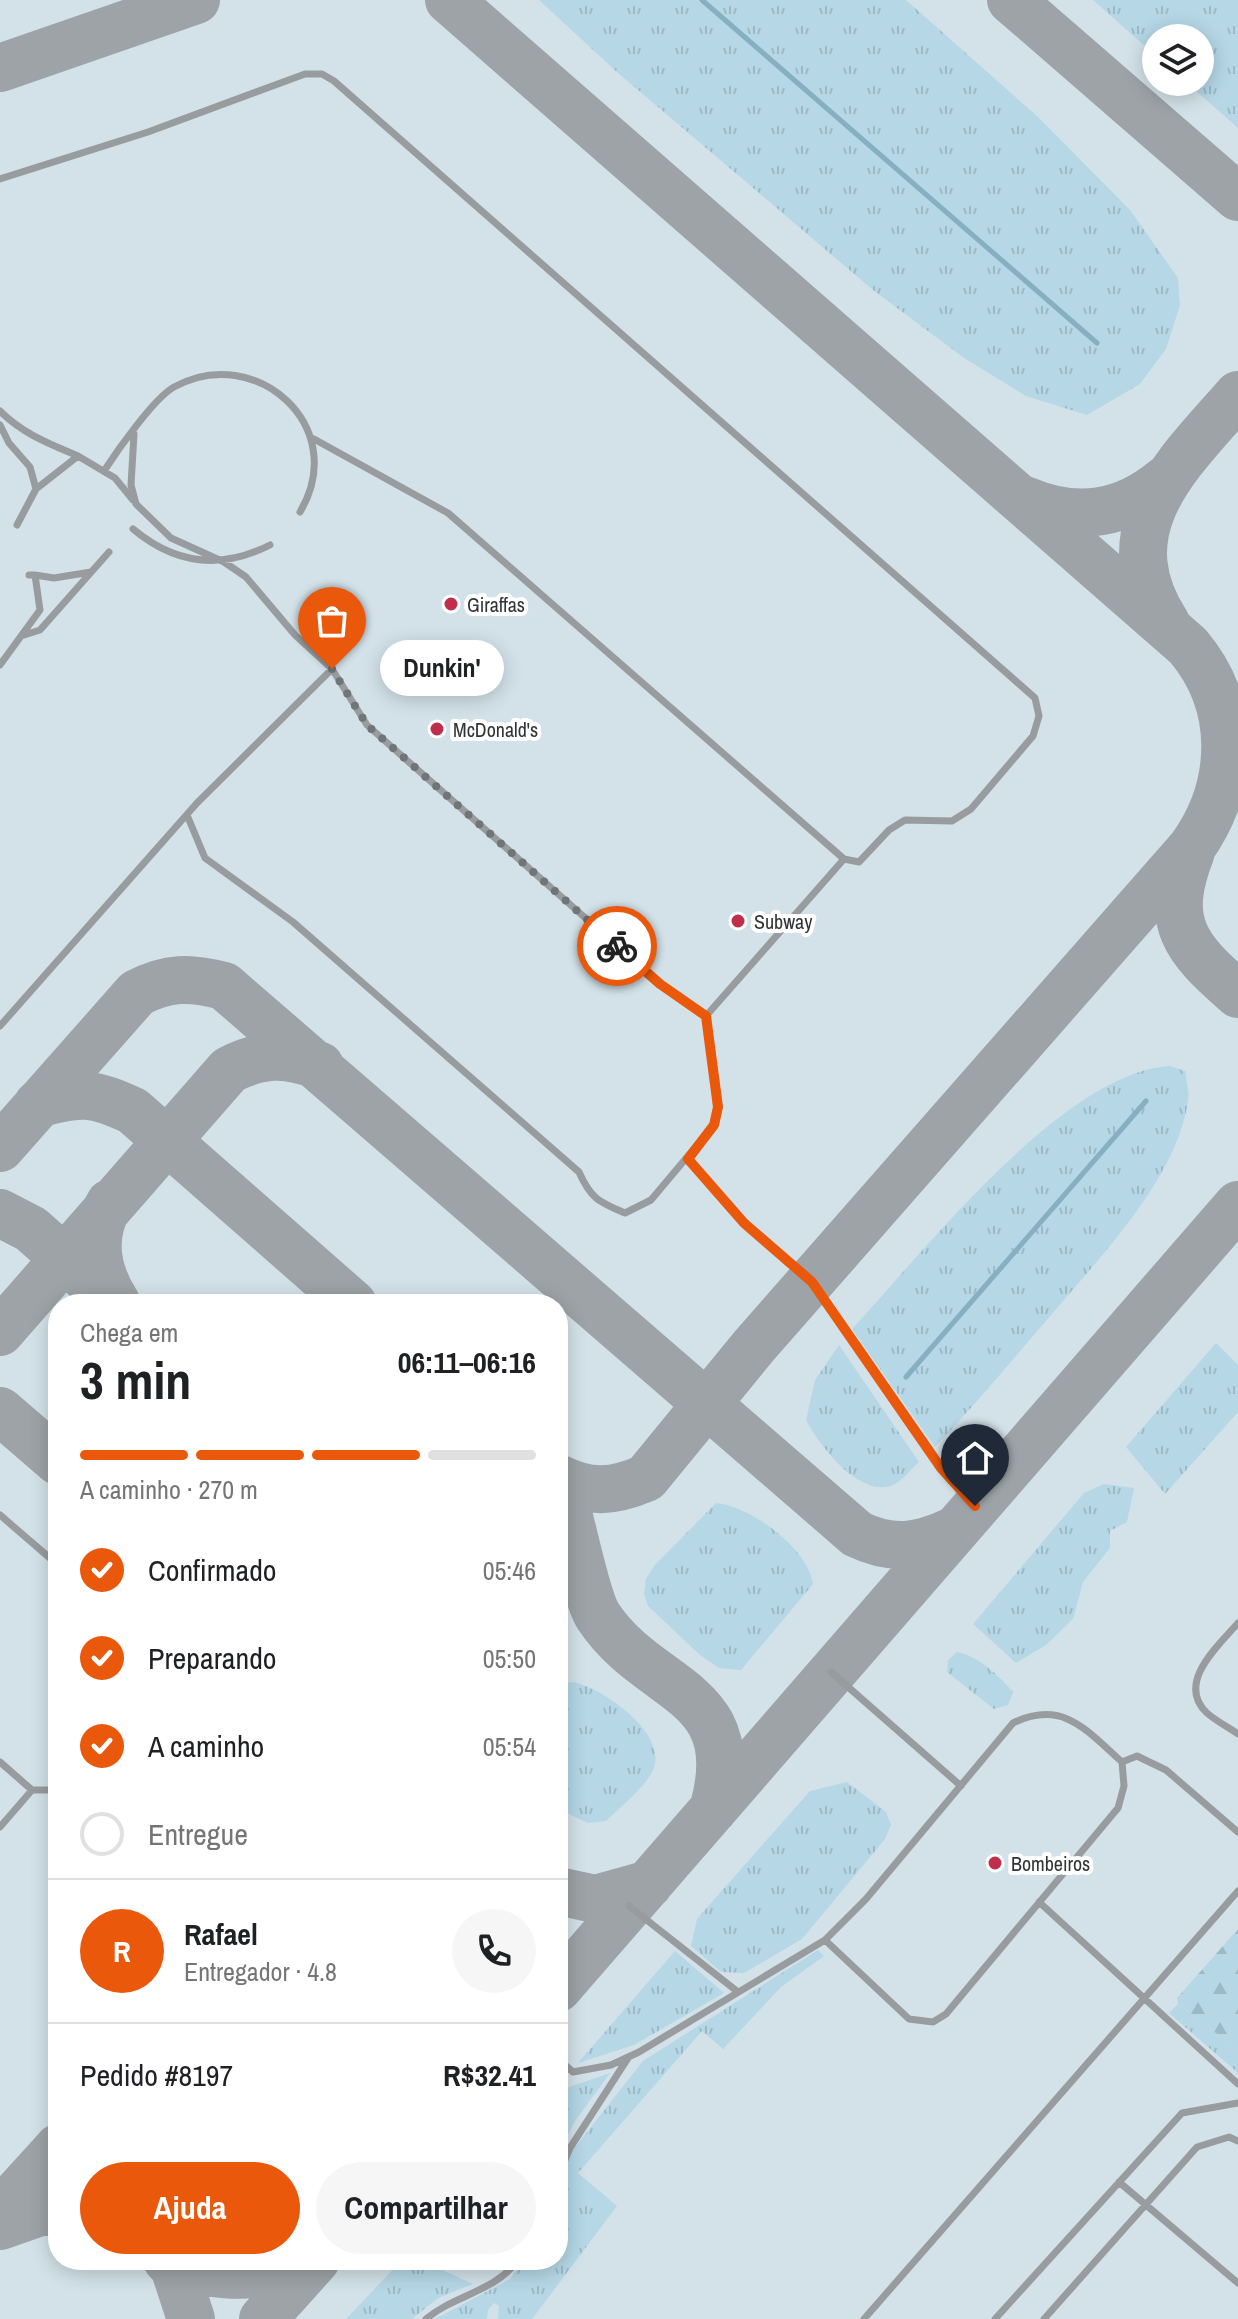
<!DOCTYPE html>
<html lang="pt">
<meta charset="utf-8">
<style>
body{margin:0;font-family:"Archivo Narrow",sans-serif;background:#f6f6f6;color:#202124;height:100vh;display:flex;flex-direction:column;font-size:30px;white-space:nowrap}
*{box-sizing:border-box;margin:0}
p{font-size:26px;color:#757577}
.icon{flex:none;width:44px;height:44px;fill:none;stroke:currentColor;stroke-width:2;stroke-linecap:round;stroke-linejoin:round}
.map{position:relative;flex:1;overflow:hidden}
.side{position:absolute;left:48px;top:1294px;width:520px;height:976px;display:flex;flex-direction:column;background:#fff;border-radius:32px;box-shadow:0 4px 20px #0003}
.side>*{flex:none}
.controls{position:absolute;left:1142px;top:24px;display:grid;gap:16px}
.controls a{display:grid;place-items:center;width:72px;height:72px;border-radius:50%;background:#fff;box-shadow:0 4px 20px #0003;font-size:40px}
.pin{position:absolute;display:grid;place-items:center;width:68px;height:68px;color:#fff;margin:-82px -34px;border-radius:50% 50% 50% 0;rotate:-45deg;box-shadow:0 0 8px #0007}
.pin .icon{rotate:45deg}
.courier{position:absolute;display:grid;place-items:center;width:80px;height:80px;margin:-40px;border:6px solid #ea580c;border-radius:50%;background:#fff;color:#222;box-shadow:0 2px 10px #0007}
.bubble{position:absolute;height:56px;border-radius:28px;background:#fff;box-shadow:0 4px 20px #0003;font-size:26px;font-weight:700;line-height:56px;text-align:center}
.summary em{font-style:normal;font-weight:700}
.summary div{display:flex;flex-direction:column-reverse}
.summary{display:flex;align-items:center;justify-content:space-between;height:136px;padding:0 32px}
h1{font-size:52px;font-weight:700;line-height:60px}
.bar{display:grid;grid-template-columns:repeat(4,1fr);gap:12px 8px;align-content:center;height:96px;padding:0 32px}
.bar i{height:10px;border-radius:6px;background:#e0e0e0}
.bar .on{background:#ea580c}
.bar p{grid-column:span 4}
.line{display:flex;align-items:center;gap:20px;padding:0 32px;border-top:2px solid #e0e0e0}
.line div{flex:1}
.round{display:grid;place-items:center;flex:none;width:84px;height:84px;border-radius:42px;background:#f6f6f6}
ol{padding:0 32px;list-style:none}
li{display:flex;align-items:center;gap:24px;height:88px}
li p{margin-inline-start:auto}
li .icon{padding:8px;border-radius:50%;background:#ea580c;color:#fff;stroke-width:4}
li:last-child{color:#757577}
li i{width:44px;height:44px;border:4px solid #e0e0e0;border-radius:50%}
.cta{display:flex;gap:16px;margin-top:auto;padding:16px 32px}
.cta a{flex:1;height:92px;border-radius:48px;background:#ea580c;color:#fff;font-size:32px;font-weight:700;line-height:92px;text-align:center}
.cta a+a{background:#f6f6f6;color:#202124}
.map>svg:first-child{display:block}
.built{fill:#d3e2e9;fill-rule:evenodd}
.grass{fill:url(#grass-tufts)}
.forest{fill:url(#forest-firs)}
.lines{fill:none;stroke-linecap:round;stroke-linejoin:round}
.stream{stroke:#86afc0;stroke-width:5}
.taxiway{stroke:#9da3a6;stroke-width:48}
.service{stroke:#999c9e;stroke-width:7}
.done{stroke:#707577;stroke-width:8;stroke-dasharray:0 14.4}
.route{stroke:#ea580c;stroke-width:10}
.poi-dot{fill:#bf2e4a;stroke:#fff;stroke-width:3}
.labels{text-anchor:middle;dominant-baseline:central;stroke-width:8;stroke-linejoin:round;paint-order:stroke}
.poi-label{font-size:20px;fill:#313435;stroke:#fff;text-anchor:start}
</style>
<div class="map">
<svg width="1238" height="2319" viewBox="0 0 1238 2319">
<defs>
<pattern id="grass-tufts" width="24" height="20" patternUnits="userSpaceOnUse" patternTransform="scale(2)"><rect width="24" height="20" fill="#b5d7e6"/><path d="M3 7l-1-3M5 7V3M7 7l1-3M15 17l-1-3M17 17v-4M19 17l1-3" fill="none" stroke="#9cb9c6"/></pattern>
<pattern id="forest-firs" width="22" height="20" patternUnits="userSpaceOnUse" patternTransform="scale(2)"><rect width="22" height="20" fill="#b5d7e6"/><path d="M5 1l3.5 6h-7zM16 11l3.5 6h-7z" fill="#9cb9c6"/></pattern>
</defs>
<rect width="100%" height="100%" fill="#e5edf1"/>
<path class="built" d="M0,0H1238V2319H0ZM1156,38H1200V82H1156ZM58,1304H558V2260H58Z"/>
<path class="grass" d="M539,0H906L1037,116L1130,210L1178,278L1180,305L1166,349L1140,384L1087,415L1026,396L964,358L873,290L618,73Z
M1093,0H1238V128L1186,82H1200V38H1156V56Z
M1170,1066L1185,1071C1186,1080 1190,1092 1188,1101C1177,1178 1100,1257 1052,1314C1013,1359 976,1404 935,1447L852,1329C923,1253 1063,1072 1170,1066Z
M1216,1343L1238,1365V1412L1165,1494L1126,1447Z
M839,1345L919,1462C912,1468 904,1479 895,1484C861,1501 819,1445 806,1420L815,1380Z
M1104,1484L1134,1488L1127,1522L1110,1531V1548L1083,1582L1073,1619L1046,1645L1016,1663L973,1624L1084,1493Z
M716,1503C750,1506 808,1548 813,1584L741,1670L719,1668L700,1655L648,1606L644,1594L646,1579L654,1566Z
M957,1652C979,1656 999,1676 1013,1692L1008,1705L994,1709L947,1672L948,1660Z
M573,1682C603,1688 669,1734 653,1770C644,1789 620,1807 606,1821L588,1823L558,1809V1684Z
M847,1782L886,1812L891,1825L885,1839L802,1939L744,1973L721,1972L691,1946L697,1919L810,1791Z
M818,1950L824,1956L781,1987L723,2049L702,2031L578,2173L617,2206L532,2319H498L499,2306L494,2303L488,2310L487,2319H435L510,2279L524,2260H558V2183L572,2151L643,2061Z
M675,1951L724,1993L634,2045L578,2063Z
M1178,2004L1238,2050V2073L1169,2013Z
M610,2073L575,2121L558,2155V2091Z
M423,2261L473,2284L438,2298L412,2319H346L398,2264Z"/>
<path class="forest" d="M1238,1929V2050L1178,2004L1177,1998Z"/>
<g class="lines">
<path class="stream" d="M702,0L1097,343
M906,1377L1146,1101"/>
<path class="taxiway" d="M449,0L1188,646C1238,705 1236,785 1192,847L754,1346L646,1478C613,1492 590,1494 558,1478
M1011,0L1238,197
M0,68L196,0
M1025,500C1077,522 1123,515 1165,480
M1166,623C1105,528 1178,464 1238,395
M1191,852C1163,923 1185,948 1238,994
M38,1104C80,1092 93,1092 133,1111L353,1304
M0,1148L137,993C168,977 190,977 224,986L857,1534C892,1551 919,1547 953,1531
M110,1203C89,1237 97,1273 117,1304
M0,1213L31,1229L85,1277
M0,1332L229,1070C262,1053 286,1053 320,1066
M0,1411L58,1461
M558,1490L564,1498C572,1524 586,1597 598,1616C650,1695 748,1688 713,1810
M558,1891L595,1899L649,1884
M558,1988L1238,1205
M0,2212L58,2148
M0,2226L40,2212H58
M167,2260L174,2267L191,2319
M174,2267C220,2275 260,2282 304,2260
M263,2319L316,2260"/>
<path class="service" d="M0,179L148,132L305,74H322L334,81L1035,698L1039,716L1033,736L971,809L952,821L905,820L889,830L859,862L844,859
M0,411C23,434 50,444 78,456
M0,425L9,443L30,467L36,489
M134,434L131,485L136,504L171,538L224,562L246,577L295,635L332,669
M314,439L448,513L844,859L706,1016
M104,471C117,451 154,398 174,387C255,342 351,426 300,512
M17,525L36,489L78,456L115,478L133,500
M133,529C176,565 221,570 270,545
M35,575L54,578L91,572
M21,636L40,630L109,552
M0,665L40,610L35,575H29
M0,1026L197,803L332,669L367,725L660,984L706,1016L718,1107L714,1125L651,1200L625,1213C599,1202 591,1199 579,1172L293,922L205,858L187,815
M688,1159L744,1223L812,1282L941,1468L975,1506
M0,1515L58,1565
M1238,1623C1219,1645 1175,1683 1207,1713C1216,1721 1228,1727 1238,1734
M831,1672L961,1786
M0,1762L32,1790L0,1827
M1122,1762L1137,1756L1166,1770L1238,1832
M32,1790H53L58,1785
M1039,1902L1238,2084
M629,1906L738,1992
M558,2059L573,2072L611,2065L639,2052L825,1940L866,1899L1013,1723C1063,1699 1086,1730 1122,1762L1124,1786L1118,1808L946,2014L933,2022L909,2019L825,1940
M558,2176L570,2148L628,2058
M1119,2182L1238,2283
M426,2319C456,2294 495,2292 518,2260
M864,2319L1238,1891
M995,2319L1182,2113L1238,2103
M1044,2319L1197,2147L1229,2137L1238,2141"/>
</g>
<g class="lines">
<path class="done" d="M332,669L367,725L617,946"/>
<path class="route" d="M617,946L660,984L706,1016L718,1107L714,1125L688,1159L744,1223L812,1282L941,1468L975,1506"/>
</g>
<g class="poi-dot">
<circle cx="451" cy="604" r="8"/>
<circle cx="437" cy="729" r="8"/>
<circle cx="738" cy="921" r="8"/>
<circle cx="995" cy="1863" r="8"/>
</g>
<g class="labels">
<g class="poi-label">
<text x="467" y="604">Giraffas</text>
<text x="453" y="729">McDonald's</text>
<text x="754" y="921">Subway</text>
<text x="1011" y="1863">Bombeiros</text>
</g>
</g>
</svg>
<div class="controls">
<a><svg class="icon" aria-label="layers" viewBox="0 0 24 24"><path d="M12 4l9 5-9 5-9-5zM3 14l9 5 9-5"/></svg></a>
</div>
<div class="pin" style="left:332px;top:669px;background:#ea580c"><svg class="icon" aria-label="bag" viewBox="0 0 24 24"><path d="M5 8h14l-1 12H6zM9 8a3 3 0 0 1 6 0"/></svg></div>
<div class="pin" style="left:975px;top:1506px;background:#1f2937"><svg class="icon" aria-label="home" viewBox="0 0 24 24"><path d="M3 11l9-7 9 7M6 9v11h12V9"/></svg></div>
<div class="courier" style="left:617px;top:946px"><svg class="icon" aria-label="bike" viewBox="0 0 24 24"><circle cx="6" cy="16" r="4"/><circle cx="18" cy="16" r="4"/><path d="M6 16l4-8h5l3 8M10 8l3 8H6M13 5h3"/></svg></div>
<div class="bubble" style="left:380px;top:640px;width:124px">Dunkin'</div>
<section class="side">
<div class="summary"><div><h1>3 min</h1><p>Chega em</p></div><em>06:11–06:16</em></div>
<div class="bar"><i class="on"></i><i class="on"></i><i class="on"></i><i></i><p>A caminho · 270 m</p></div>
<ol>
<li><svg class="icon" aria-label="check" viewBox="0 0 24 24"><path d="M5 12l5 5 9-10"/></svg>Confirmado<p>05:46</p></li>
<li><svg class="icon" aria-label="check" viewBox="0 0 24 24"><path d="M5 12l5 5 9-10"/></svg>Preparando<p>05:50</p></li>
<li><svg class="icon" aria-label="check" viewBox="0 0 24 24"><path d="M5 12l5 5 9-10"/></svg>A caminho<p>05:54</p></li>
<li><i></i>Entregue</li>
</ol>
<div class="line" style="height:144px"><b class="round" style="background:#ea580c;color:#fff">R</b><div><b>Rafael</b><p>Entregador · 4.8</p></div><a class="round"><svg class="icon" aria-label="phone" viewBox="0 0 24 24"><path d="M5 4h4l2 5-3 2q2 4 5 5l2-3 5 2v4C11 20 4 13 5 4z"/></svg></a></div>
<div class="line" style="height:104px"><div>Pedido #8197</div><b>R$32.41</b></div>
<div class="cta"><a>Ajuda</a><a>Compartilhar</a></div>
</section>
</div>
